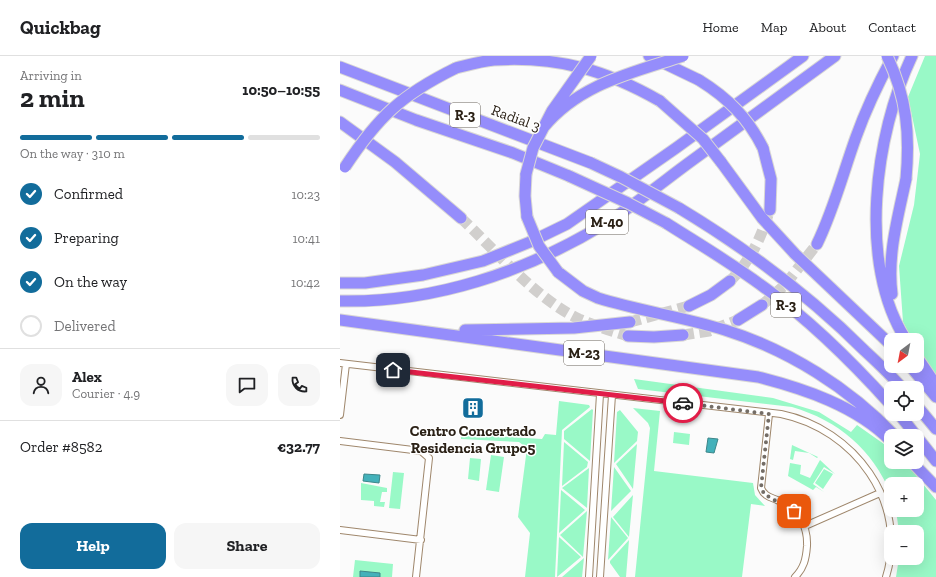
<!DOCTYPE html>
<meta charset="utf-8">
<style>
body{margin:0;font-family:"Zilla Slab",serif;background:#f6f6f6;color:#202124;height:100vh;display:flex;flex-direction:column;font-size:15px;white-space:nowrap}
*{box-sizing:border-box;margin:0}
p{font-size:13px;color:#757577}
.icon{flex:none;width:22px;height:22px;fill:none;stroke:currentColor;stroke-width:2;stroke-linecap:round;stroke-linejoin:round}
.map{position:relative;flex:1;overflow:hidden}
.sheet{display:flex;flex-direction:column;background:#fff;width:340px}
.sheet>*{flex:none}
.needle{width:26px;rotate:212deg}
.buttons{position:absolute;left:544px;top:277px;display:grid;gap:8px}
.buttons a{display:grid;place-items:center;width:40px;height:40px;border-radius:8px;background:#fff;box-shadow:0 4px 16px #0002;font-size:20px}
.pin{position:absolute;display:grid;place-items:center;width:34px;height:34px;color:#fff;margin:-17px;border-radius:8px;box-shadow:0 2px 6px #0006}
.courier{position:absolute;display:grid;place-items:center;width:40px;height:40px;margin:-20px;border:3px solid #e11d48;border-radius:50%;background:#fff;color:#222;box-shadow:0 1px 5px #0007}
.overview em{font-style:normal;font-weight:700}
.overview div{display:flex;flex-direction:column-reverse}
.overview{display:flex;align-items:center;justify-content:space-between;height:68px;padding:0 20px}
h1{font-size:26px;font-weight:700;line-height:30px}
.bar{display:grid;grid-template-columns:repeat(4,1fr);gap:6px 4px;align-content:center;height:48px;padding:0 20px}
.bar i{height:5px;border-radius:3px;background:#e0e0e0}
.bar .active{background:#126c9b}
.bar p{grid-column:span 4}
.line{display:flex;align-items:center;gap:10px;padding:0 20px;border-top:1px solid #e0e0e0}
.line div{flex:1}
.round{display:grid;place-items:center;flex:none;width:42px;height:42px;border-radius:12px;background:#f6f6f6}
ol{padding:0 20px;list-style:none}
li{display:flex;align-items:center;gap:12px;height:44px}
li p{margin-inline-start:auto}
li .icon{padding:4px;border-radius:50%;background:#126c9b;color:#fff;stroke-width:4}
li:last-child{color:#757577}
li i{width:22px;height:22px;border:2px solid #e0e0e0;border-radius:50%}
.button{display:flex;gap:8px;margin-top:auto;padding:8px 20px}
.button a{flex:1;height:46px;border-radius:12px;background:#126c9b;color:#fff;font-size:16px;font-weight:700;line-height:46px;text-align:center}
.button a+a{background:#f6f6f6;color:#202124}
header{display:flex;align-items:center;gap:24px;box-sizing:border-box;height:56px;padding:0 20px;background:#fff;border-bottom:1px solid #e0e0e0}
header strong{font-size:19px}
nav{display:flex;gap:22px;margin-inline-start:auto;font-size:14px}
main{display:flex;flex:1;min-height:0}
.map>svg:first-child{display:block}
.green{fill:#99f9c7}
.water{fill:#43b1ba;stroke:#3c8689}
.lines{fill:none;stroke-linecap:round;stroke-linejoin:round}
.motorway-tunnel{stroke:#d1cfcd;stroke-width:11;stroke-dasharray:11 5.5;stroke-linecap:butt}
.minor-casing{stroke:#9f876c;stroke-width:8}
.motorway-casing{stroke:#d9d7d5;stroke-width:13}
.minor{stroke:#fff;stroke-width:6}
.motorway{stroke:#958dfb;stroke-width:11}
.motorway-bridge-casing{stroke:#d9d7d5;stroke-width:13;stroke-linecap:butt}
.motorway-bridge{stroke:#958dfb;stroke-width:11}
.done{stroke:#746d66;stroke-width:4;stroke-dasharray:0 7.2}
.route{stroke:#e11d48;stroke-width:5}
.labels{text-anchor:middle;dominant-baseline:central;stroke-width:3;stroke-linejoin:round;paint-order:stroke}
.shield{fill:#fff;stroke:#6b645c;stroke-width:1}
.shield-label{font-size:14px;font-weight:bold;fill:#2b2116}
.street-label{font-size:15px;fill:#2b2116;stroke:#fff}
.poi-label{font-size:15px;font-weight:bold;fill:#2b2116;stroke:#fff}
</style>
<header>
<strong>Quickbag</strong>
<nav><a>Home</a><a>Map</a><a>About</a><a>Contact</a></nav>
</header>
<main>
<section class="sheet">
<div class="overview"><div><h1>2 min</h1><p>Arriving in</p></div><em>10:50–10:55</em></div>
<div class="bar"><i class="active"></i><i class="active"></i><i class="active"></i><i></i><p>On the way · 310 m</p></div>
<ol>
<li><svg class="icon" aria-label="check" viewBox="0 0 24 24"><path d="M5 12l5 5 9-10"/></svg>Confirmed<p>10:23</p></li>
<li><svg class="icon" aria-label="check" viewBox="0 0 24 24"><path d="M5 12l5 5 9-10"/></svg>Preparing<p>10:41</p></li>
<li><svg class="icon" aria-label="check" viewBox="0 0 24 24"><path d="M5 12l5 5 9-10"/></svg>On the way<p>10:42</p></li>
<li><i></i>Delivered</li>
</ol>
<div class="line" style="height:72px"><a class="round"><svg class="icon" aria-label="person" viewBox="0 0 24 24"><circle cx="12" cy="8" r="4"/><path d="M4 21q1-7 8-7t8 7"/></svg></a><div><b>Alex</b><p>Courier · 4.9</p></div><a class="round"><svg class="icon" aria-label="chat" viewBox="0 0 24 24"><path d="M4 5h16v11H9l-5 4z"/></svg></a><a class="round"><svg class="icon" aria-label="phone" viewBox="0 0 24 24"><path d="M5 4h4l2 5-3 2q2 4 5 5l2-3 5 2v4C11 20 4 13 5 4z"/></svg></a></div>
<div class="line" style="height:52px"><div>Order #8582</div><b>€32.77</b></div>
<div class="button"><a>Help</a><a>Share</a></div>
</section>
<div class="map">
<svg width="596" height="521" viewBox="0 0 596 521">
<rect width="100%" height="100%" fill="#fbfbfb"/>
<path class="green" d="M585,0H596V323L577,293V284H572L563,266L559,210L574,149L580,98L568,41Z
M294,323L433,342L479,356L511,376L517,369L551,393V406H565L596,444V521H556L559,502H577V476H559L556,454H577V428H551V438C532,393 499,365 452,351L298,333Z
M219,345L249,349L250,351L222,374L215,521H185L190,477L178,461L187,392L179,386L121,383V378L202,383L205,378L216,379Z
M293,352L320,355L314,415L413,427L415,439L425,450L411,448L402,521H295L310,372L308,367Z
M252,353L253,354L250,405L224,383V375Z
M280,354L298,376L297,385L274,407L277,356Z
M334,376L350,378L349,389L333,387Z
M224,386L248,406L247,411L222,430Z
M297,388L293,433L276,408Z
M452,389L478,401L477,402L469,397L455,395L453,404L450,403Z
M151,399L164,401L159,436L146,434Z
M130,402L141,403L139,425L128,423Z
M480,404L495,418L484,411L473,428L484,436L476,431L473,434L448,420L450,407L461,409L460,418L470,422Z
M274,411L291,435L271,455Z
M249,412L247,452L222,432Z
M484,413L493,418L483,433L475,427Z
M53,416L64,417L60,453L49,452Z
M21,427L47,432V436H42L40,446H45L44,451L34,450V445L21,444Z
M221,434L245,454L219,477Z
M293,439L289,481L273,461Z
M247,455L243,501L220,479Z
M271,461L288,482L268,504Z
M219,481L241,501L217,521Z
M289,484L286,521H280L270,507V505Z
M244,502L242,521H222Z
M15,504L53,508L52,521H13Z"/>
<path class="water" d="M368,382L378,383L374,397L366,396Z
M24,418L40,419L39,427L23,425Z
M20,515L40,517V521H20Z"/>
<g class="lines">
<path class="motorway-tunnel" d="M121,162C156,195 196,243 239,263C255,270 272,275 288,280
M390,225C409,206 420,185 428,159
M422,249L445,229L477,188
M290,266L349,250
M343,279L369,275L398,264"/>
<g class="minor-casing">
<path id="minor" d="M0,307L441,358C514,373 569,446 546,521
M429,358L421,432C424,440 430,441 437,444C457,453 468,469 467,490C466,503 464,512 455,521
M0,359L6,308
M0,385L81,395L89,402L76,521
M465,470L540,437
M0,474L81,484
M249,521L260,338
M260,521L272,339"/>
</g>
<g class="motorway-casing">
<path id="motorway" d="M309,0L359,24
M0,11L251,107
M116,12C128,9 141,5 154,4C217,0 266,14 320,45
M0,34L76,64L173,97L229,120
M0,66L55,106L121,162
M423,92L431,123L430,154
M381,106L422,162L455,198L551,289
M186,118L185,140L187,161
M339,152C407,193 469,239 525,295C538,307 551,319 562,332
M326,167C359,188 393,208 425,232C471,265 513,307 551,349
M477,188C494,153 503,117 516,81C526,53 539,26 553,0
M218,216L243,235L258,242C300,255 343,261 385,274C449,294 509,332 555,380
M0,227H25L83,219L143,205L190,186L227,168L336,92L463,0
M552,238C547,199 558,161 566,123
M0,245C94,247 186,216 266,167C296,148 325,124 354,103C401,69 448,34 495,0
M349,250L371,239L390,225
M0,264L418,321C465,333 516,350 551,385
M398,264L422,249
M125,274L234,272L290,266
M288,280L314,281L343,279
M566,284C517,207 535,78 572,0
M577,301L596,329
M570,310L596,341
M577,350L596,373
M559,358L596,405
M572,406L596,431"/>
</g>
<use href="#minor" class="minor"/>
<use href="#motorway" class="motorway"/>
<g class="motorway-bridge-casing">
<path id="motorway-bridge" d="M547,0C567,42 570,78 566,123
M359,24C388,42 408,62 423,92
M320,45L363,83L381,106
M203,72C239,28 291,17 343,0
M251,107L281,121L339,152
M5,111C38,61 61,39 116,12
M186,118L193,92L212,55L251,0
M229,120L288,147L326,167
M187,161L199,190L218,216"/>
</g>
<use href="#motorway-bridge" class="motorway-bridge"/>
</g>
<g class="lines">
<path class="done" d="M343,347L429,358L421,432C425,443 444,447 454,455"/>
<path class="route" d="M53,314L343,347"/>
</g>
<defs>
<g id="building-square" transform="scale(1.15)"><rect x="-9" y="-9" width="18" height="18" rx="4" fill="#126c9b" stroke="#fff"/><path d="M-4-6H4V6H1V3H-1V6H-4ZM-2.5-4.3h1.7v1.8h-1.7ZM.8-4.3h1.7v1.8H.8ZM-2.5-1h1.7V.8h-1.7ZM.8-1h1.7V.8H.8Z" fill="#fff"/></g>
</defs>
<g fill-rule="evenodd">
<use href="#building-square" x="133" y="352"/>
</g>
<g class="labels">
<g class="shield">
<rect x="110" y="47" width="30" height="24" rx="3"/>
<rect x="246" y="154" width="42" height="24" rx="3"/>
<rect x="431" y="237" width="30" height="24" rx="3"/>
<rect x="224" y="285" width="40" height="24" rx="3"/>
</g>
<g class="shield-label">
<text x="125" y="59">R-3</text>
<text x="267" y="166">M-40</text>
<text x="446" y="249">R-3</text>
<text x="244" y="297">M-23</text>
</g>
<g class="street-label">
<text transform="translate(176 62) rotate(20)">Radial 3</text>
</g>
<g class="poi-label">
<text x="133" y="375">Centro Concertado<tspan x="133" dy="17">Residencia Grupo5</tspan></text>
</g>
</g>
</svg>
<div class="buttons">
<a><svg class="needle" viewBox="-14 -14 28 28"><path d="M0-13l5 13h-10z" fill="#e53935"/><path d="M0 13l5-13h-10z" fill="#757577"/></svg></a>
<a><svg class="icon" aria-label="locate" viewBox="0 0 24 24"><circle cx="12" cy="12" r="6"/><path d="M12 2v4M12 18v4M2 12h4M18 12h4"/></svg></a>
<a><svg class="icon" aria-label="layers" viewBox="0 0 24 24"><path d="M12 4l9 5-9 5-9-5zM3 14l9 5 9-5"/></svg></a>
<a>+</a>
<a>−</a>
</div>
<div class="pin" style="left:454px;top:455px;background:#ea580c"><svg class="icon" aria-label="bag" viewBox="0 0 24 24"><path d="M5 8h14l-1 12H6zM9 8a3 3 0 0 1 6 0"/></svg></div>
<div class="pin" style="left:53px;top:314px;background:#1f2937"><svg class="icon" aria-label="home" viewBox="0 0 24 24"><path d="M3 11l9-7 9 7M6 9v11h12V9"/></svg></div>
<div class="courier" style="left:343px;top:347px"><svg class="icon" aria-label="car" viewBox="0 0 24 24"><path d="M5 17H2v-5l4-1 3-4h7l3 4 3 1v5h-3M9 17h6M6 11h13"/><circle cx="7" cy="17" r="2"/><circle cx="17" cy="17" r="2"/></svg></div>
</div>
</main>
